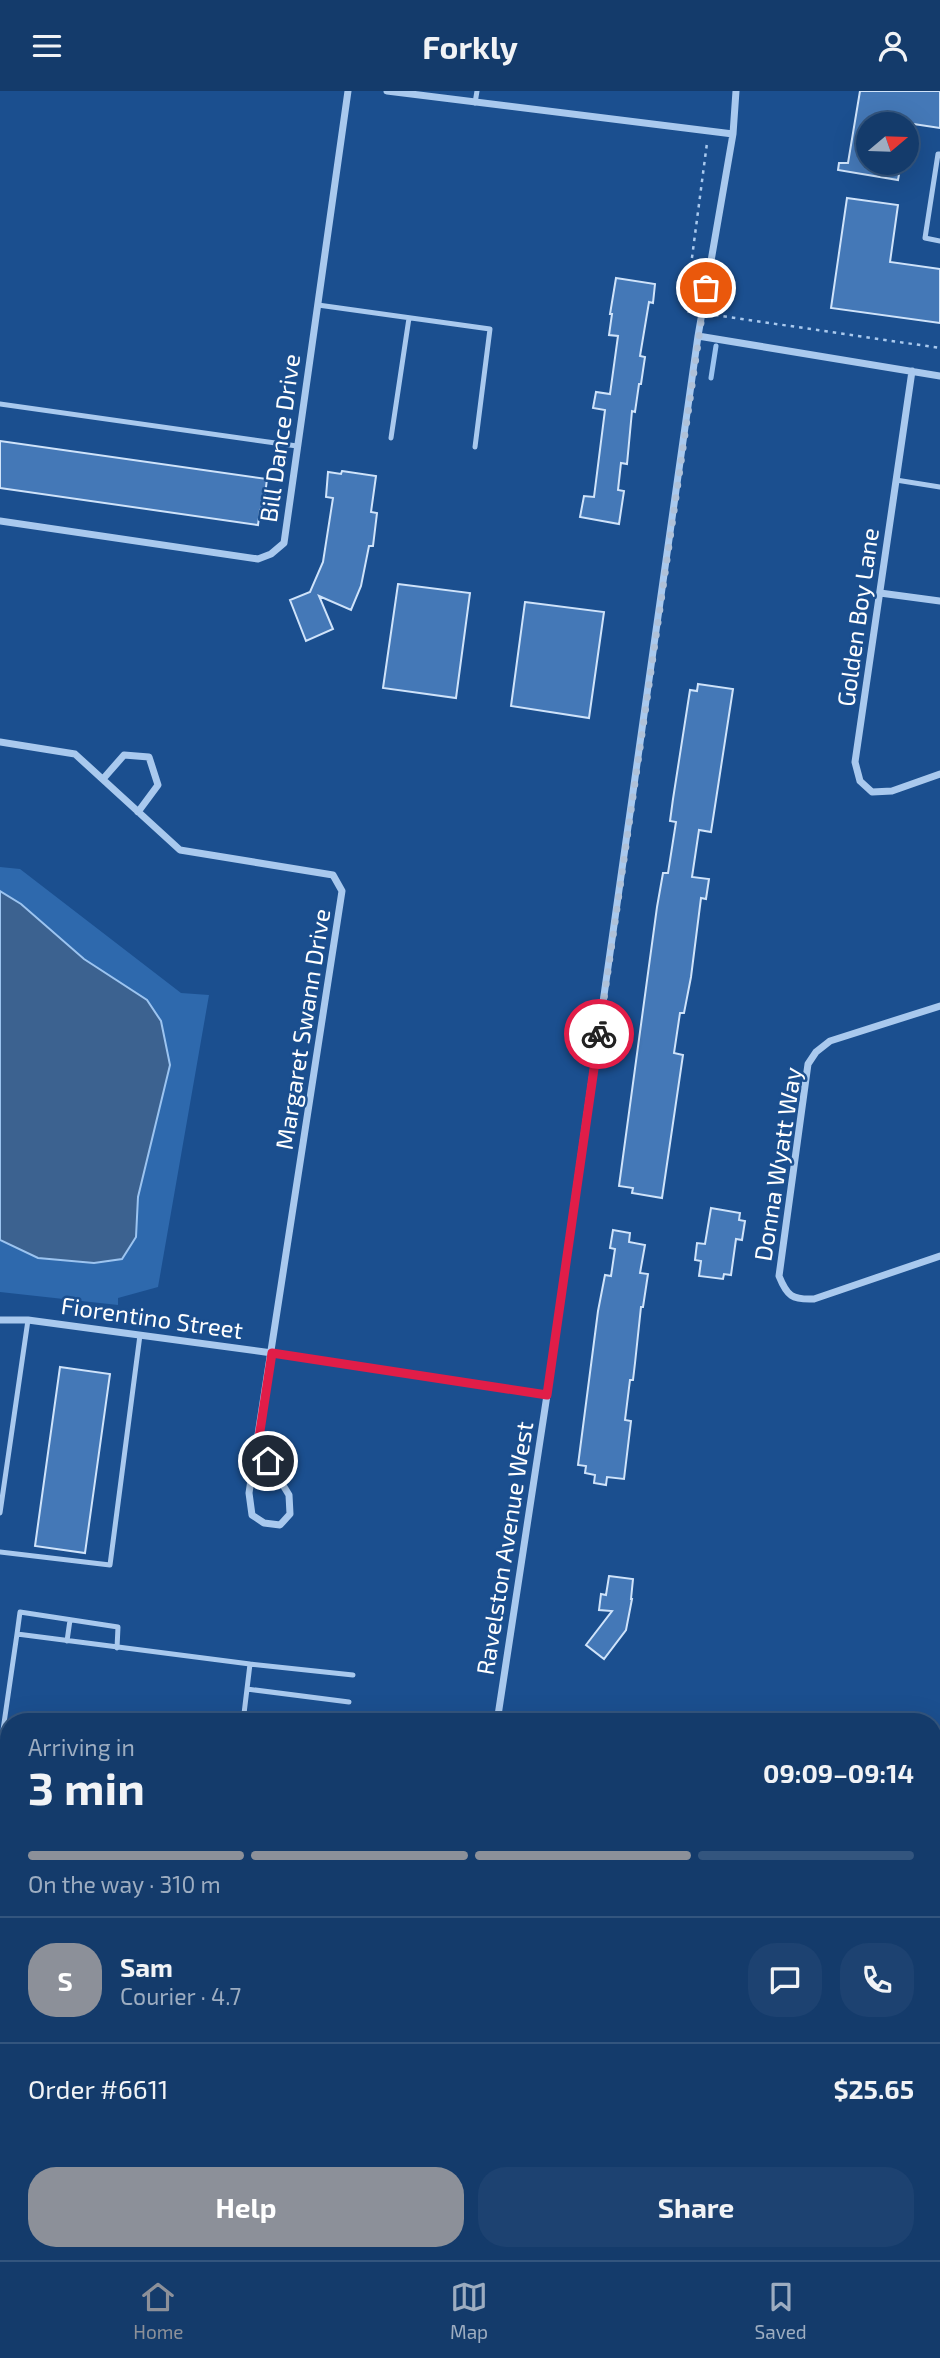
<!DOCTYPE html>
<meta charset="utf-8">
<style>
body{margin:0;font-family:"Exo 2",sans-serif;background:#1d4271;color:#f1f3f6;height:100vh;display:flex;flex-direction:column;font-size:26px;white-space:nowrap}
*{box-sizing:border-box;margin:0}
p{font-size:23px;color:#9dadc1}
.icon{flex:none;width:38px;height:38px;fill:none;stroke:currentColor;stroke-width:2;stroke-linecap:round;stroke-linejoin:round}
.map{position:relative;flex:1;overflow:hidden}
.sheet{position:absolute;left:0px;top:1622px;width:942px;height:548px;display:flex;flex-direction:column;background:#143b6b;border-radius:28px 28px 0 0;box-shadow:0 7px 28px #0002,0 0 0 2px #33557e}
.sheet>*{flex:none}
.needle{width:46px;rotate:71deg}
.buttons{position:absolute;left:856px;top:21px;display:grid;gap:14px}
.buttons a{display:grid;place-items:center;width:63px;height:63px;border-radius:50%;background:#143b6b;box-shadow:0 7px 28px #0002,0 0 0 2px #33557e;font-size:35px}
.pin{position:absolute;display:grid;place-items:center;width:60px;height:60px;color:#fff;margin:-30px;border:4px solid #fff;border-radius:50%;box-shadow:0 2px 7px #0007}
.courier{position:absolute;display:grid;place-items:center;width:70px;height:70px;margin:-35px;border:5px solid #e11d48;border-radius:50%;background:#fff;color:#222;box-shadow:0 2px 9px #0007}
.headline em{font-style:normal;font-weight:700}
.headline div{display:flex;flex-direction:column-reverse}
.headline{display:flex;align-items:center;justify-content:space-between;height:119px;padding:0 28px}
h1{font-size:46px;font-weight:700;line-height:52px}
.bar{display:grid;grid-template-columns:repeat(4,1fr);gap:10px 7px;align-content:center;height:84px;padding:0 28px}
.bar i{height:9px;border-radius:5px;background:#33557e}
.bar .selected{background:#8c9099}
.bar p{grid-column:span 4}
.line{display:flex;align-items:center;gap:18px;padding:0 28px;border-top:2px solid #33557e}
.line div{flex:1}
.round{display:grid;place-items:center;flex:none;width:74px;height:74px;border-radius:28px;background:#1d4271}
.button{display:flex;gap:14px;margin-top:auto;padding:14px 28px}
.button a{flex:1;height:80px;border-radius:28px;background:#8c9099;color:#fff;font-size:28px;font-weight:700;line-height:80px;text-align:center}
.button a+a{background:#1d4271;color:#f1f3f6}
header{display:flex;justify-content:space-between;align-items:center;height:91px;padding:0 28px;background:#143b6b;font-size:32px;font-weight:700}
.tabs{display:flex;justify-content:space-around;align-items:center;height:98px;border-top:2px solid #33557e;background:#143b6b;font-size:19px;color:#9dadc1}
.tabs a{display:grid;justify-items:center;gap:4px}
.tabs .selected{color:#8c9099}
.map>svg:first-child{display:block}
.park{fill:#2e69ad}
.water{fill:#3c6290;stroke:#9cc4f0;stroke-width:2}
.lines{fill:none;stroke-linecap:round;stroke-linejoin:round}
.stream{stroke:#9cc4f0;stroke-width:5}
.building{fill:#4478b7;stroke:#cfe3fa;stroke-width:2}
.path{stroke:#a9c9ee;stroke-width:2.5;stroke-dasharray:3.5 5;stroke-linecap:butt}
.lane{stroke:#a9c9ee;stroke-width:5}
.street{stroke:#a9c9ee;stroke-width:7}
.secondary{stroke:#d6e6fa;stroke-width:14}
.done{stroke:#afc1d8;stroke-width:7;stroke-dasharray:0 12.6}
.route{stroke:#e11d48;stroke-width:9}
.labels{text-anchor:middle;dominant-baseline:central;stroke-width:5;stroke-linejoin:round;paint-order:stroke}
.street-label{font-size:24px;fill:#fff;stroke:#1b4f8f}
</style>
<header><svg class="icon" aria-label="menu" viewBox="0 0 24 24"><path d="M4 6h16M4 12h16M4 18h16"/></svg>Forkly<svg class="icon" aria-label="person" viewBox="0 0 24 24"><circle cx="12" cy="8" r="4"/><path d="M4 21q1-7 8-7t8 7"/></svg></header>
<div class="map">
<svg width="940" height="2169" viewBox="0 0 940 2169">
<rect width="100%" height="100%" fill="#1b4f8f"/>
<path class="park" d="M0,776L20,778L181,902L209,904L158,1196L118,1207V1214L0,1201Z"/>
<path class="water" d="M0,800L21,813L84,868L147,909L161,930L170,974L138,1106L136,1146L122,1168L94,1172L38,1167L0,1149Z"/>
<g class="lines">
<path class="stream" d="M711,287L716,255"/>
</g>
<path class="building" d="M860,0H940V37L907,32L868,33V72H901L898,89L838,79L839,72H848Z
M847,107L898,114L890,171L940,178V232L831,217Z
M616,187L655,193L653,212L649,211L640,265L645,266L641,293H639L635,321L632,320L627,373L621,372L618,399L624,400L619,433L580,426L584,405L594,406L605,319L593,317L596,301L610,303L618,245L609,244L612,223H610Z
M0,350L267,388L263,420L260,419L258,434L0,397Z
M342,380L376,385L371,421L377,422L373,455H369L361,495L351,519L319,505L333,538L306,550L290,509L310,501L323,471L333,407L326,406L328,381L341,383Z
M398,493L470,502L456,607L383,597Z
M525,511L604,521L589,627L511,615Z
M698,593L733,598L711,741L699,739L692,786L709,788L706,808L701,807L691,886L684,922H680L674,962L683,964L662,1107L632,1102L633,1097L619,1095L657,816L663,782H668L676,731L670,730L673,708L690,599L697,600Z
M711,1117L740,1122L739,1129L745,1130L742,1149L736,1148L731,1184L724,1183L723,1188L699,1185L701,1170L695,1169L697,1152L705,1153Z
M613,1139L630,1142L629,1151L645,1154L640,1182L648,1183L643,1216H641L635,1272L633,1289H630L625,1329L631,1330L624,1388L607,1386L606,1394L594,1392L595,1384L585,1382L586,1375L578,1374L598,1220L605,1184L611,1185L615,1158L610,1157Z
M60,1276L110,1283L85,1462L35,1455Z
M609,1485L633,1488L631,1508H632L626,1539L604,1568L586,1554L612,1520L599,1519L601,1503L606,1504Z"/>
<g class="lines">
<path class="path" d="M691,221L685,220L707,52
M715,224L940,257
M933,1665L940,1662
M0,1744L9,1746
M455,2169L456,2161"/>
<path class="lane" d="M475,12L477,0
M940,63H938L925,147L940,150
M318,214L490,238L475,356
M0,313L297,355
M391,347L409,227
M896,389L940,396
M0,1422L28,1229
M0,1461L110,1474L140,1244
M17,1543L20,1521L118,1536L117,1557
M67,1550L70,1529
M247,1598L349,1611
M243,1631L250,1573L353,1584
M9,1640L3,1639L17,1543L250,1573
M0,1660L3,1639
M933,1848L940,1846
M0,1908L9,1909
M0,1940L9,1941
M0,1985L9,1987
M0,2031L9,2032
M0,2083L9,2084
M264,2169L265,2161
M581,2169L583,2161"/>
<path class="street" d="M387,0L733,43
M698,245L940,285
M912,280L855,671L860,690L872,701L892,700L940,683
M0,430L258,468L271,463L284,452L348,0
M880,502L940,510
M0,651L75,663L180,759L333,784L342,800L249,1402L252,1424L264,1432L280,1434L290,1423L289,1404L258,1353
M103,688L124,664L149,666L158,694L138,721
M940,915L830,950L816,961L808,973L779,1185C787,1205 792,1209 814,1208L940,1165
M0,1229H28L272,1262L547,1304
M497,1631L547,1304L698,245L733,43L736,0
M933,1974L940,1971
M698,2169L699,2161"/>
<path class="secondary" d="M933,1693L940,1690
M933,1723L940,1720
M0,1764L9,1766
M0,1793L9,1794
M398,2169L399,2161
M422,2169L423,2161"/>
</g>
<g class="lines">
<path class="done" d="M599,943L706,197"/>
<path class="route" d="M268,1370L258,1353L272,1262L547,1304L599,943"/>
</g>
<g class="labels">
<g class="street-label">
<text transform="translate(279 347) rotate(-82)">Bill Dance Drive</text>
<text transform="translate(857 526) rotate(-82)">Golden Boy Lane</text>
<text transform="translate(302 938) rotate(-81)">Margaret Swann Drive</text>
<text transform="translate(777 1073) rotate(-81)">Donna Wyatt Way</text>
<text transform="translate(152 1226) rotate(8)">Fiorentino Street</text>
<text transform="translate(504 1457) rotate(-81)">Ravelston Avenue West</text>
</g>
</g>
</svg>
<div class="buttons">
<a><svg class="needle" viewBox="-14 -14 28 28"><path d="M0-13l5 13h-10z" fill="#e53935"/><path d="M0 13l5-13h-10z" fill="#9dadc1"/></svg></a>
</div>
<div class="pin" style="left:706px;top:197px;background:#ea580c"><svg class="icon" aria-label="bag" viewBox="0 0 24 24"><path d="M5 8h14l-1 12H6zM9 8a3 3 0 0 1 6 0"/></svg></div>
<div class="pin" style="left:268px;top:1370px;background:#1f2937"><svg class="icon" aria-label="home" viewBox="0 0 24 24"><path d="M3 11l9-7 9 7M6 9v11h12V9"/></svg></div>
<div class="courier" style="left:599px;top:943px"><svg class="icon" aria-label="bike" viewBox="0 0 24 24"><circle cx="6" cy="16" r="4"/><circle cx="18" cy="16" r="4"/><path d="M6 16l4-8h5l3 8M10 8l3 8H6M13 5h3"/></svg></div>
<section class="sheet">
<div class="headline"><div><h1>3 min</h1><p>Arriving in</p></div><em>09:09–09:14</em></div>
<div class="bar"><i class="selected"></i><i class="selected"></i><i class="selected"></i><i></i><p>On the way · 310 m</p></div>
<div class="line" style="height:126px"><b class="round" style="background:#8c9099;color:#fff">S</b><div><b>Sam</b><p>Courier · 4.7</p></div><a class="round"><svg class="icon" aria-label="chat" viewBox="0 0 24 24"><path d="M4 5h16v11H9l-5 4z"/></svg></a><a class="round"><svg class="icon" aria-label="phone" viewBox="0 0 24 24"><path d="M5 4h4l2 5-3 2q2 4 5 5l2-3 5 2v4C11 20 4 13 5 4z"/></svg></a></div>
<div class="line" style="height:91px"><div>Order #6611</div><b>$25.65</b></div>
<div class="button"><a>Help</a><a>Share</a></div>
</section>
</div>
<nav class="tabs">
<a class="selected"><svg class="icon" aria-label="home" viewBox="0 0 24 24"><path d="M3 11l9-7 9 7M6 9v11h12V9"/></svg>Home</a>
<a><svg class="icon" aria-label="map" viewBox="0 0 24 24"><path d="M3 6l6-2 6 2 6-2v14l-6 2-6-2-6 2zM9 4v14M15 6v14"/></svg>Map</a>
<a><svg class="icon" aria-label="saved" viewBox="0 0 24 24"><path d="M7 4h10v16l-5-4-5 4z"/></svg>Saved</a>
</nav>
